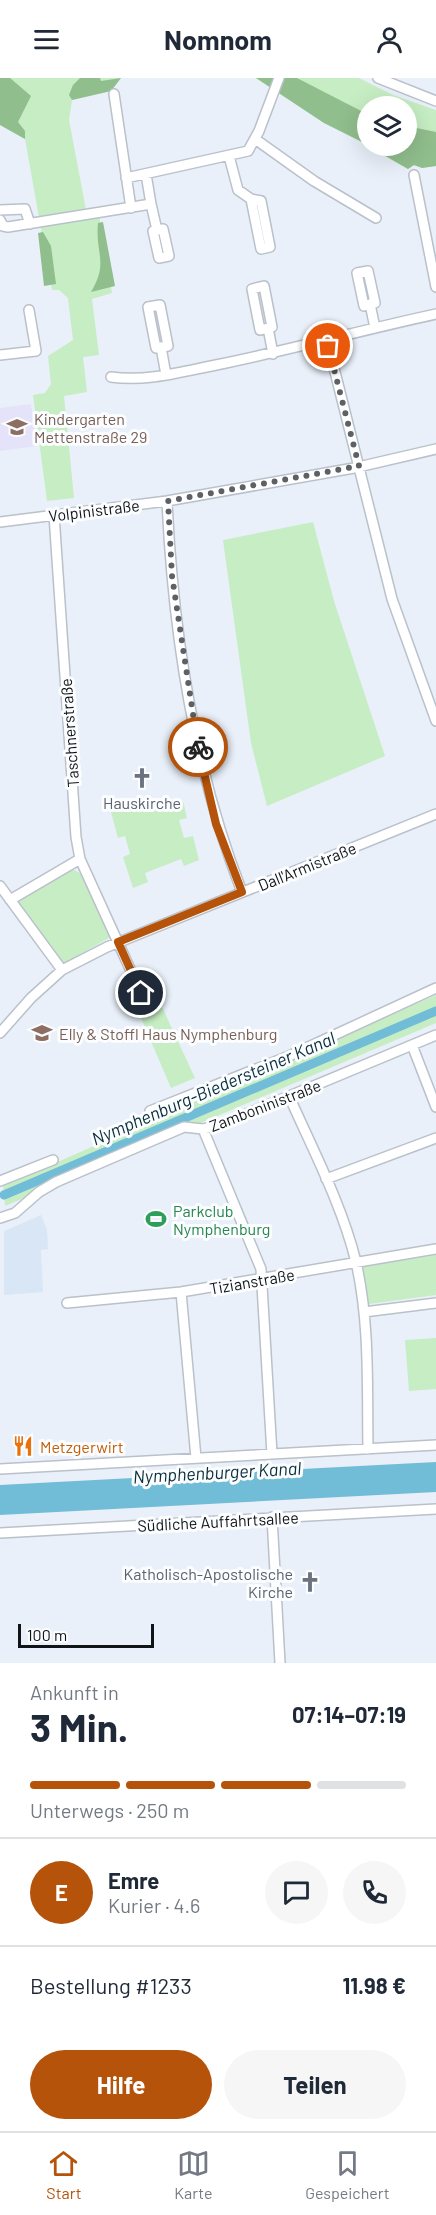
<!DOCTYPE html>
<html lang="de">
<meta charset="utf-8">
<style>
body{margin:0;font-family:Barlow,sans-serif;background:#f6f6f7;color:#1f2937;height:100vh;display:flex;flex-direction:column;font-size:22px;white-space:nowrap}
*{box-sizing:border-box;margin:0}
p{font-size:20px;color:#747a83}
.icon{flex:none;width:33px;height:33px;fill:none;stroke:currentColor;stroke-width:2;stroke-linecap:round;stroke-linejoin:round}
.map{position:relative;height:1585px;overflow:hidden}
.drawer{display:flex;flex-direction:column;background:#fff;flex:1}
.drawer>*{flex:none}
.buttons{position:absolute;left:357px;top:18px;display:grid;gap:12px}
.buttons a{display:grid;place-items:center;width:60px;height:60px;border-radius:50%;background:#fff;box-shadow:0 6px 24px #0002;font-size:30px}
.scale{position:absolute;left:18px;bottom:15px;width:136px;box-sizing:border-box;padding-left:6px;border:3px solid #111417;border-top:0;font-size:16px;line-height:21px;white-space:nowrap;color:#111417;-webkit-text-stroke:4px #fbfdff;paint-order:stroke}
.pin{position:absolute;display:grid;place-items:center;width:51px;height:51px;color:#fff;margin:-26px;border:3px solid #fff;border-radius:50%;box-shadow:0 2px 6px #0007}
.courier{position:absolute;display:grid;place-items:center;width:60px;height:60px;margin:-30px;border:4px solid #b45309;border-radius:50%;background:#fff;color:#222;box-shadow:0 2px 8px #0007}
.head em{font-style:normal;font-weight:700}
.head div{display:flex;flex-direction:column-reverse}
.head{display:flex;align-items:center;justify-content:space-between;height:102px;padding:0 30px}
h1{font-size:39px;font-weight:700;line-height:45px}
.bar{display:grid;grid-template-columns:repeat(4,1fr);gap:9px 6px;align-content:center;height:72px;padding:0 30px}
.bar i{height:8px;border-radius:4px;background:#e0e1e3}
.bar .selected{background:#b45309}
.bar p{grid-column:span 4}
.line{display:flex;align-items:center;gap:15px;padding:0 30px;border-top:2px solid #e0e1e3}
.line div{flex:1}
.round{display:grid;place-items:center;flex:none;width:63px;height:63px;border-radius:32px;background:#f6f6f7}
.button{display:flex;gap:12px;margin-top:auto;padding:12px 30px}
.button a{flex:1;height:69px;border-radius:36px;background:#b45309;color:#fff;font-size:24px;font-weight:700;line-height:69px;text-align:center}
.button a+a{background:#f6f6f7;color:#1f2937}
header{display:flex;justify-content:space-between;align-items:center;height:78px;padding:0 30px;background:#fff;font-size:27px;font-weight:700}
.tab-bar{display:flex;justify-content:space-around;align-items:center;height:84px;border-top:2px solid #e0e1e3;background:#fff;font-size:16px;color:#747a83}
.tab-bar a{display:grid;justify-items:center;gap:3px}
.tab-bar .selected{color:#b45309}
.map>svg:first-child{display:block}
.built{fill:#d9e6f5}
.education{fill:#e5e3f9}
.green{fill:#c6edc3}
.forest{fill:#91be8d}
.water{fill:#71bdd7}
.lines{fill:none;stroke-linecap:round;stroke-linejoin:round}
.canal{stroke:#71bdd7;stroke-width:9}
.minor-casing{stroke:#bac1ca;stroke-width:12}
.minor{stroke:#fff;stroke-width:9}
.done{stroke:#5d6166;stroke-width:6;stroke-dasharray:0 10.8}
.route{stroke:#b45309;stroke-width:8}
.labels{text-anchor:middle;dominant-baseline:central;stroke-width:6;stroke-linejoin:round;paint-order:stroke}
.education-label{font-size:16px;fill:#785e54;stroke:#fbfdff;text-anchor:start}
.street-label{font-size:16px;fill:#111417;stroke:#fbfdff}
.worship-label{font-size:16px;fill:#5b616d;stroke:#fbfdff}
.leisure-label{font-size:16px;fill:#27864d;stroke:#fbfdff;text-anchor:start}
.food-label{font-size:16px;fill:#c56008;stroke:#fbfdff;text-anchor:start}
.water-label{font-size:18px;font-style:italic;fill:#092e3a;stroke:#fbfdff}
</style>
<header><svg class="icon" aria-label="menu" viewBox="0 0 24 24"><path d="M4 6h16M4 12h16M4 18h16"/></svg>Nomnom<svg class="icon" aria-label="person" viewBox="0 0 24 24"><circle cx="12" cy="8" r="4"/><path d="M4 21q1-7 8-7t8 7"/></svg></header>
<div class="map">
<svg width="436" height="1585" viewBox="0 0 436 1585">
<rect width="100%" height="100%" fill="#e9f0f9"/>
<path class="built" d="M41,1137L47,1151L48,1171L41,1172L43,1214L4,1217V1153Z"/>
<path class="education" d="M31,326L37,368L0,373V330Z"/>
<path class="green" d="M0,0H121L111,13L72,22L69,42L86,132L98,131L112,215L92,221L99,277L83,279L87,314L64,318L74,420L47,423L33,317L45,315L51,306L48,278L73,262L68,220L59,212H52L25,61L0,47Z
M256,0H359L393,17L436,32V88L422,90L414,87L408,91L368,68H406V28H368V67L324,45Z
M313,444L334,523L385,678L267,728L251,665L223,462Z
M165,720L167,725L183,723L187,740L179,742L184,760L193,758L199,782L184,788L181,781L145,795L148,804L133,810L123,779L130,776L125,758L118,760L111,734L126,732V727Z
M70,790L80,795L112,858L65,885L59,883L15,823Z
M156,916L195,1000L171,1010L135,926Z
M436,917V945L5,1128L3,1105L60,1083Z
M436,1177V1217L369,1226L361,1189Z
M436,1260V1311L409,1313L405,1262Z"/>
<path class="forest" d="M0,0H10L31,18L18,44L25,53V61L0,47Z
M80,0H100L101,3L121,0L111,13L72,22L69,17L73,7Z
M256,0H297L367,36L368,67L324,45Z
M407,48L436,54V88L422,90L414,87L408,91L368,68H406Z
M103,144L115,208L91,214C109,184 95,176 98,145Z
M43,154L51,168L56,206L44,208L38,155Z"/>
<path class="water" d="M436,1384V1414L0,1437V1407Z"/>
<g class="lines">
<path class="canal" d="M4,1117L436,933"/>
<g class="minor-casing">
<path id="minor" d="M378,0L436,23
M114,16L131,130
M255,61L314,103L376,140
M229,78L238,112L251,121L261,123L270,169L261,171L251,121
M414,97L436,209
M126,100L248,73L259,53L279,0
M151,126L157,152L153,153L159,180L169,178L163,151L157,152
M0,132L25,131L30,146
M0,142L3,148L8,149L151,126L146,96
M368,193L375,225L364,228L357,195Z
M370,226L375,250
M160,227L168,268L156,270L148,229Z
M268,250L260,252L252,211L264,208L272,249L268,250L273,276
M327,262L392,521L436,643
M161,269L166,297
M0,277L36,273L29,232
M111,299C146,304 181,294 216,287C290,272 362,252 436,236
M167,423C173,555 194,691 242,814
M54,437L76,759L80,781L141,915
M0,444L167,423L354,390L436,371
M0,808L62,892
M10,822L80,781
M0,955L31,920L62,892L107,869L436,736
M412,967L436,1029
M289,1018C313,1072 342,1127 356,1184C370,1245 367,1310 368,1371
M150,1033L289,978L436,910
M203,1051L261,1191L272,1376
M326,1101L436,1060
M0,1103L53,1082
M0,1140L15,1135L39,1114L56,1104L156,1061L184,1049L203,1051L220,1047L436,957
M181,1214L196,1380
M67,1225L181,1214L436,1171
M364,1234L436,1225
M0,1391L436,1367
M272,1439L280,1585
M0,1455L436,1431"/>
</g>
<use href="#minor" class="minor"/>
</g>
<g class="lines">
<path class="done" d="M198,669L172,498L168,423L359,388L328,268"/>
<path class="route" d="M141,915L118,864L242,814L216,746L198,669"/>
</g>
<defs>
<g id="school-bare" transform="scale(1.62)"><path d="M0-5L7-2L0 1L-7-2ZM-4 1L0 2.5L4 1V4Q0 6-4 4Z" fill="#8d6e63" stroke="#fbfdff" stroke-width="2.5" paint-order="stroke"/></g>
<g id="church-bare" transform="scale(1.62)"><path d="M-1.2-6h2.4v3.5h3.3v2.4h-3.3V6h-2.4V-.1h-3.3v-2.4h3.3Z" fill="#6b7280" stroke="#fbfdff" stroke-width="2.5" paint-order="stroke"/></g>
<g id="stadium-bare" transform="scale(1.62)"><path d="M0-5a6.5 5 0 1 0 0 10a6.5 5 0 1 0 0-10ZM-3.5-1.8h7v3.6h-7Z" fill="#2e9e5b" stroke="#fbfdff" stroke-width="2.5" paint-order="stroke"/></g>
<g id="restaurant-bare" transform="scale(1.62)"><path d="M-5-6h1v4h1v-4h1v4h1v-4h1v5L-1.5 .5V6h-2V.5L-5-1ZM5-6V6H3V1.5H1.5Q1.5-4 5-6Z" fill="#e8710a" stroke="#fbfdff" stroke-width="2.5" paint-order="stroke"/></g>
</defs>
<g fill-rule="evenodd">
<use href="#school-bare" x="17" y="349"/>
<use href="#church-bare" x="142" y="700"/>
<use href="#school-bare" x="42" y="955"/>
<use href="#stadium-bare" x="156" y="1141"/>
<use href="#restaurant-bare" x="23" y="1368"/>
<use href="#church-bare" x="310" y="1504"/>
</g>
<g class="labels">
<g class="education-label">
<text x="34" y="340">Kindergarten<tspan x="34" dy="18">Mettenstraße 29</tspan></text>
<text x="59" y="955">Elly &amp; Stoffl Haus Nymphenburg</text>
</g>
<g class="street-label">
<text transform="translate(94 432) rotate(-7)">Volpinistraße</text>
<text transform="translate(69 655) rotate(-94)">Taschnerstraße</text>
<text transform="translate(307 788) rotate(-22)">Dall'Armistraße</text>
<text transform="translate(265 1027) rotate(-21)">Zamboninistraße</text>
<text transform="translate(252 1203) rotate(-10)">Tizianstraße</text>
<text transform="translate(218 1443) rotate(-3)">Südliche Auffahrtsallee</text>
</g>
<g class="worship-label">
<text x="142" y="724">Hauskirche</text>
<text x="293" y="1495" text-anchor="end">Katholisch-Apostolische<tspan x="293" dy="18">Kirche</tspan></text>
</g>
<g class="leisure-label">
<text x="173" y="1132">Parkclub<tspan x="173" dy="18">Nymphenburg</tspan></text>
</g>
<g class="food-label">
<text x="40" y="1368">Metzgerwirt</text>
</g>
<g class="water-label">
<text transform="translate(213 1010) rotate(-23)">Nymphenburg-Biedersteiner Kanal</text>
<text transform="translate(217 1394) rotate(-3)">Nymphenburger Kanal</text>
</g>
</g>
</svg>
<div class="buttons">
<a><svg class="icon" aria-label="layers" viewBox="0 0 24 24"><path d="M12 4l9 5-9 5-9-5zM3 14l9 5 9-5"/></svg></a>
</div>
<div class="scale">100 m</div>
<div class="pin" style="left:328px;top:268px;background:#ea580c"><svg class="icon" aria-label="bag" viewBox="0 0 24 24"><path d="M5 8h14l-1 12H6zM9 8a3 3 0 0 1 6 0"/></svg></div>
<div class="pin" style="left:141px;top:915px;background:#1f2937"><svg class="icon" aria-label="home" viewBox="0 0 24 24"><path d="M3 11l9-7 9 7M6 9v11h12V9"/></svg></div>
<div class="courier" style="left:198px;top:669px"><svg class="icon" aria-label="bike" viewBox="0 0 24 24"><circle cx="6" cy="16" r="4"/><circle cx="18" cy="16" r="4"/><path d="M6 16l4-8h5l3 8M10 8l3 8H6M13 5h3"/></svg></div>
</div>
<section class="drawer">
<div class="head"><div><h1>3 Min.</h1><p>Ankunft in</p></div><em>07:14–07:19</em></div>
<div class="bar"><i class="selected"></i><i class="selected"></i><i class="selected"></i><i></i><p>Unterwegs · 250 m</p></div>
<div class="line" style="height:108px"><b class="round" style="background:#b45309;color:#fff">E</b><div><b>Emre</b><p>Kurier · 4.6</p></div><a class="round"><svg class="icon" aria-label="chat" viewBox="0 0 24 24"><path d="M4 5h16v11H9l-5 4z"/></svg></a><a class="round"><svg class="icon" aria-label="phone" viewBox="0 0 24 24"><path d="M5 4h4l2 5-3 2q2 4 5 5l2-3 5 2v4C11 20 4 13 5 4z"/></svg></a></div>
<div class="line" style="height:78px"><div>Bestellung #1233</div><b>11.98 €</b></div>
<div class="button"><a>Hilfe</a><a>Teilen</a></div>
</section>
<nav class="tab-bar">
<a class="selected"><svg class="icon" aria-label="home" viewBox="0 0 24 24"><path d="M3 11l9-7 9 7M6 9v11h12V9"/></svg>Start</a>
<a><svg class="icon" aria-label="map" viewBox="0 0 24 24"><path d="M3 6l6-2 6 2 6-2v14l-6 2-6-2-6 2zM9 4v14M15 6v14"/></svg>Karte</a>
<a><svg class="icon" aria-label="saved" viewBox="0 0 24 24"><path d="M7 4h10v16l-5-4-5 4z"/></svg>Gespeichert</a>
</nav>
